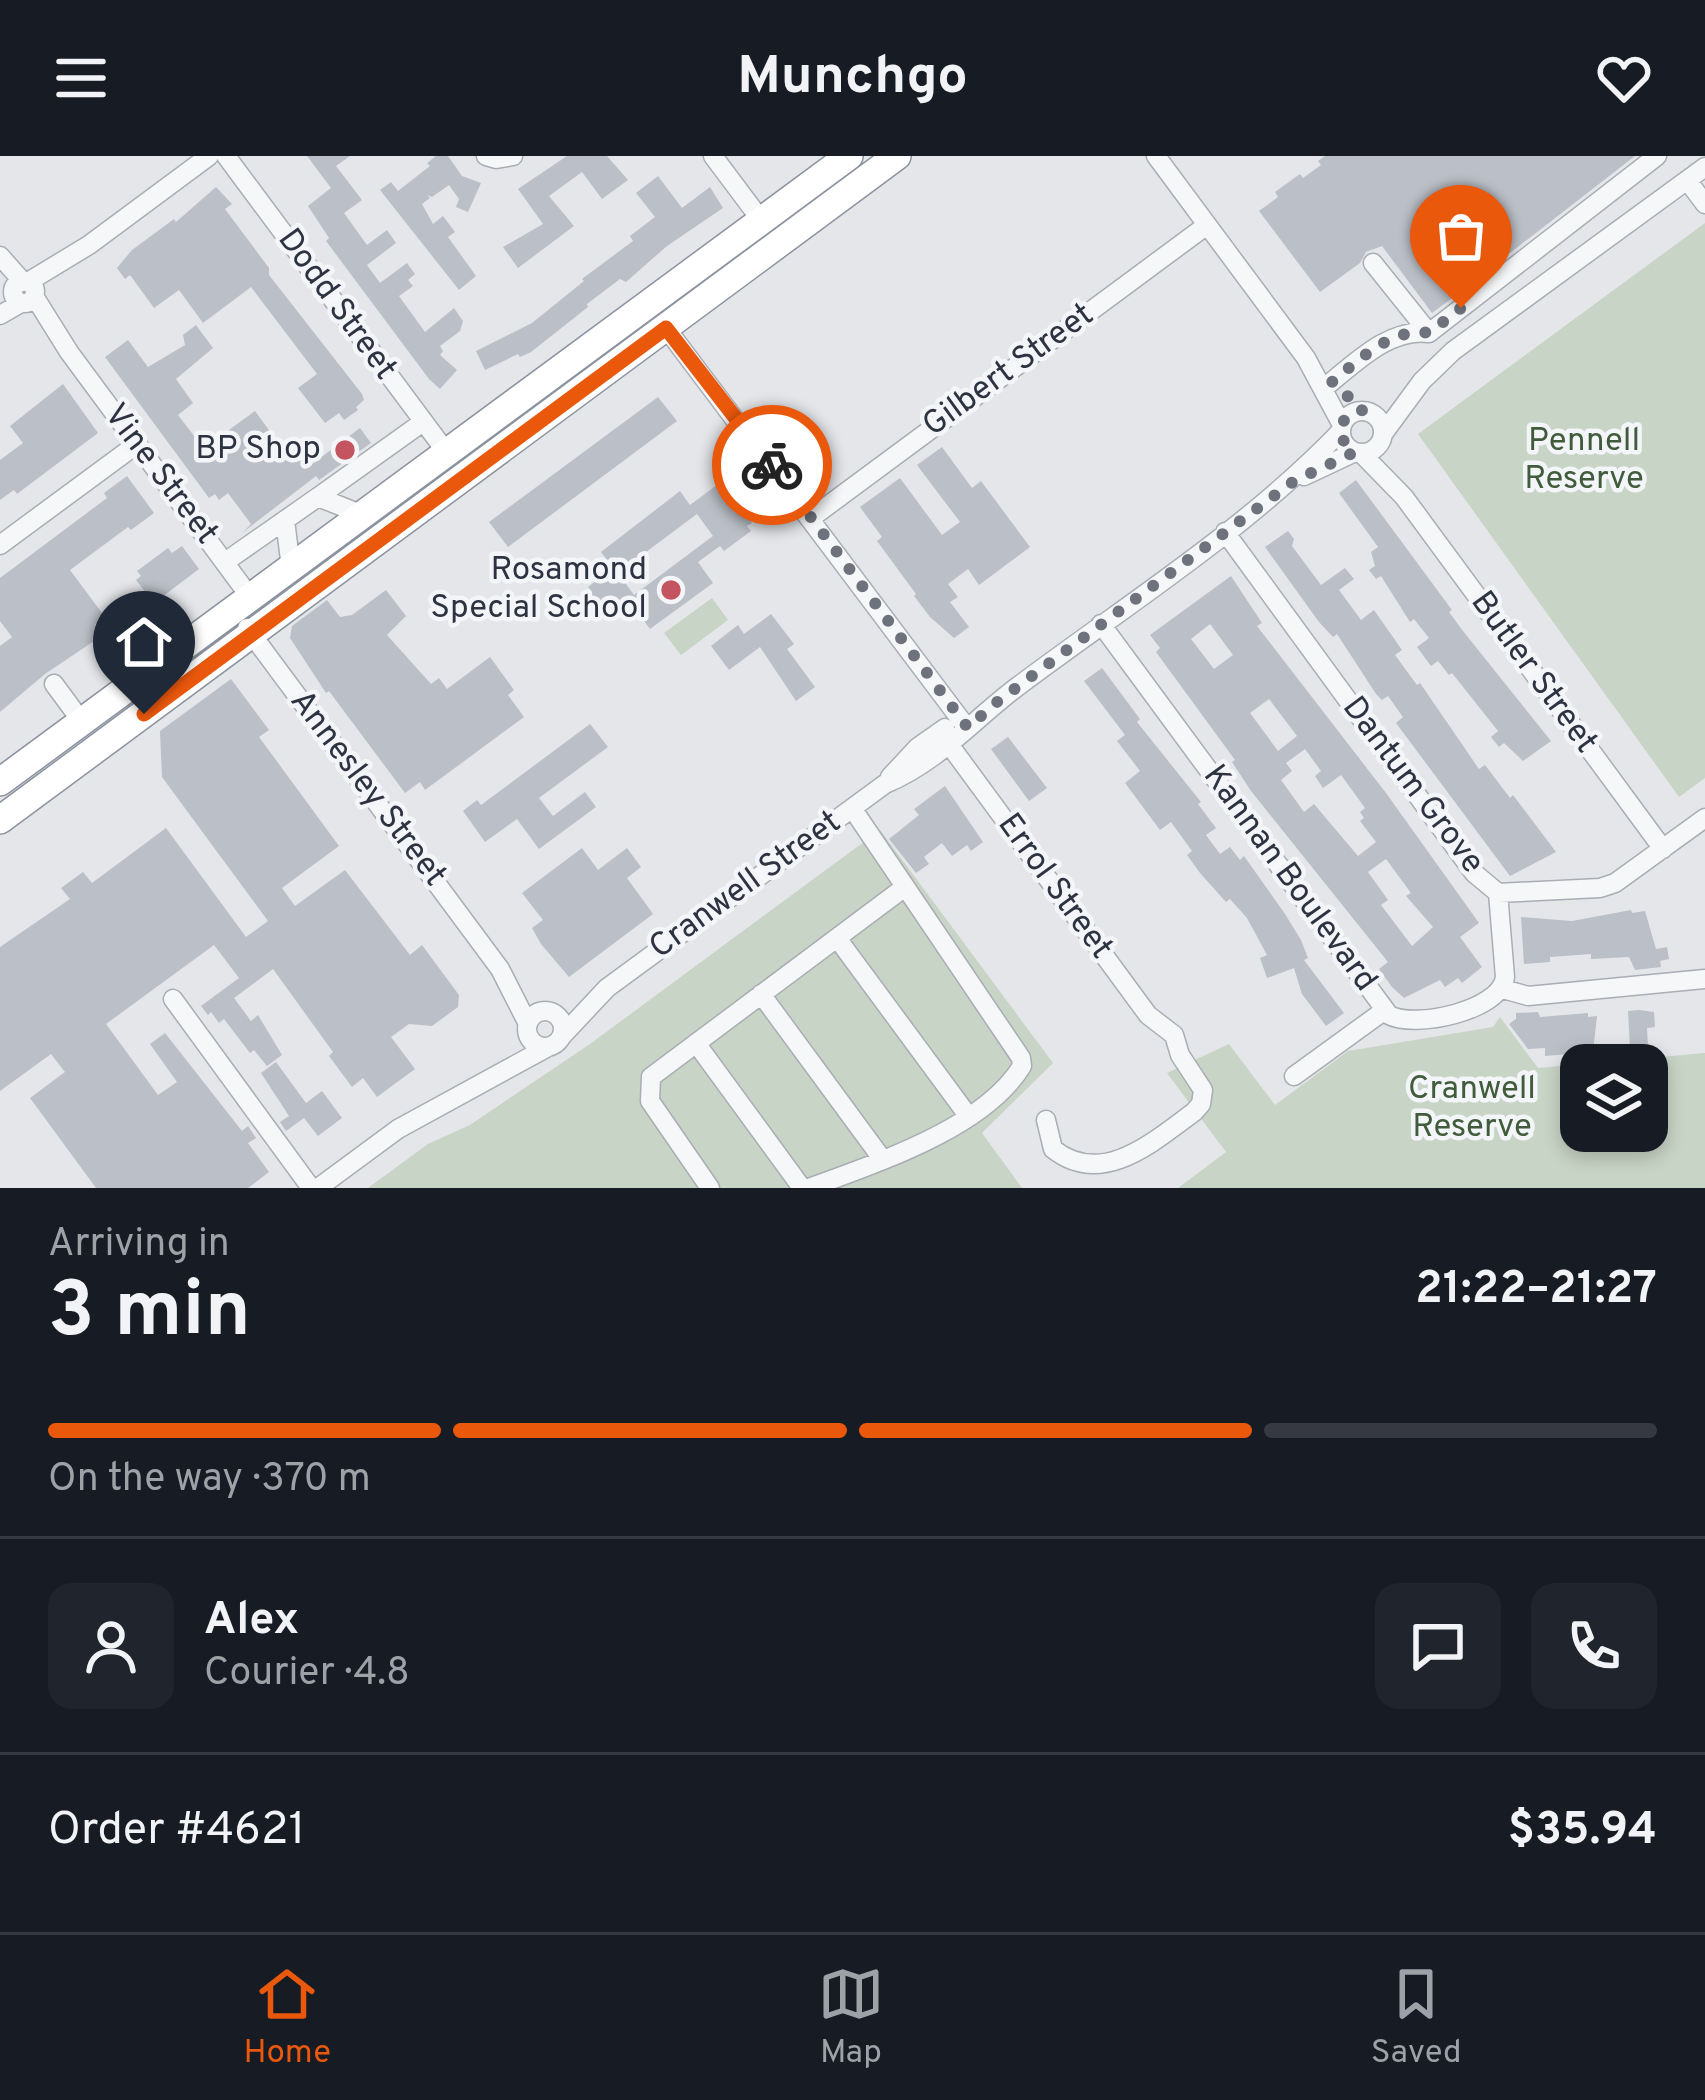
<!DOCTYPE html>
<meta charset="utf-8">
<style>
body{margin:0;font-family:Overpass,sans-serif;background:#20242c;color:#f1f3f6;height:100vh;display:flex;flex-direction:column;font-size:45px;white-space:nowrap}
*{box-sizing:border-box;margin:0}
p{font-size:39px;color:#9ea1a6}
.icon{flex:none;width:66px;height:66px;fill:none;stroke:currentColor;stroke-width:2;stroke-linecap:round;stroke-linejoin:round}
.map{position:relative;height:1032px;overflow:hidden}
.side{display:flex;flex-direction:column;background:#171b24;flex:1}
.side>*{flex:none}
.controls{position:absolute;left:1560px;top:888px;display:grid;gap:24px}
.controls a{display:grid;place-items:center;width:108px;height:108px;border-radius:24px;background:#171b24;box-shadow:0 6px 18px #0003;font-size:60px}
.pin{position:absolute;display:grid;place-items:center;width:102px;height:102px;color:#fff;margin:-123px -51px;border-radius:50% 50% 50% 0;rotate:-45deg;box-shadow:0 0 12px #0007}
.pin .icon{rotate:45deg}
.courier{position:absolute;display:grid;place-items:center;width:120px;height:120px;margin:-60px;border:9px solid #ea580c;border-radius:50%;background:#fff;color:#222;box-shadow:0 3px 15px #0007}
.headline em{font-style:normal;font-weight:700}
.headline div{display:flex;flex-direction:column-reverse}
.headline{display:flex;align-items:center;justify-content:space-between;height:204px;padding:0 48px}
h1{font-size:78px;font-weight:700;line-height:90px}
.bar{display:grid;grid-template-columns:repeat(4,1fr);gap:18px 12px;align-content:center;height:144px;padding:0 48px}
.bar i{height:15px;border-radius:9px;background:#363941}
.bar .current{background:#ea580c}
.bar p{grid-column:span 4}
.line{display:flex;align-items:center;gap:30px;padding:0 48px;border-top:3px solid #363941}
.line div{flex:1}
.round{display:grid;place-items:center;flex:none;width:126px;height:126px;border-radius:24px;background:#20242c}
header{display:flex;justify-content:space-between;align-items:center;height:156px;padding:0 48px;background:#171b24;font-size:54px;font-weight:700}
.tabs{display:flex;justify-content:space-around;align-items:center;height:168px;border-top:3px solid #363941;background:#171b24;font-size:33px;color:#9ea1a6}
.tabs a{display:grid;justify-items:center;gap:6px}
.tabs .current{color:#ea580c}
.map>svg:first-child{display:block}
.green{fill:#c8d4c5;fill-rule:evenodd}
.building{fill:#bbbfc7;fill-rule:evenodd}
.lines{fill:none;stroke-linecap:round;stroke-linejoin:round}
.minor-casing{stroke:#a9adb4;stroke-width:21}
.highway-casing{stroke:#8c93a0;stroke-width:30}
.minor{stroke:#f6f7f9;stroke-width:18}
.highway{stroke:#fff;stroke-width:27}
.done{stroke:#6d727c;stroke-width:12;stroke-dasharray:0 21.6}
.route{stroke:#ea580c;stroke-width:15}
.poi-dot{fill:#c45460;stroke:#f3f5f8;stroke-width:4.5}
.labels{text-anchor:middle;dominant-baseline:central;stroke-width:9;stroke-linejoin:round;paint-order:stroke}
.street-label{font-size:33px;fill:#2d3341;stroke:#f3f5f8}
.park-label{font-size:33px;fill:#405c3b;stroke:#f3f5f8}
.poi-label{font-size:33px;fill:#2d3341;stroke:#f3f5f8;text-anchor:end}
</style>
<header><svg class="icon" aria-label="menu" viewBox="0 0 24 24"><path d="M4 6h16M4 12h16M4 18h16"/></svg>Munchgo<svg class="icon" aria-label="heart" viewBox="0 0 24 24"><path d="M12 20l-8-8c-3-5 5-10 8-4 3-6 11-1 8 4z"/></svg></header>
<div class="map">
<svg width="1705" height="1032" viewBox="0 0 1705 1032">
<rect width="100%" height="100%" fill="#e4e6ea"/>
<path class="green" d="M1705,67V622L1679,641L1418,278Z
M712,442L728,464L681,499L664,477Z
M880,674L1053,907L982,977L1022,1032H368L428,988L470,969L590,888Z
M1500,861L1538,912L1705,897V1032H1178L1226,996L1167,917L1229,888L1275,949L1348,895L1493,871ZM1581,909H1647V975H1581Z"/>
<path class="building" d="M307,0H350L336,10L362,44L344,57L367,89L387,74L396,87L367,109L380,127L407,107L415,118L408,124L413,130L399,140L425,176L454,152L463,165L460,175L440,190L443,195L440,199L457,214L440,233L429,223L326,85L329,82L308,50L331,32Z
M436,0H448L462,20L481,27L468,56L456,51L459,43L449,29L432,41L427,39L430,42L422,48L433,68L443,60L455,76L448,81L476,120L459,134L380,34L391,26L398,35L430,10L427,7Z
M567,0H607L628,24L602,43L582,16L549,40L574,70L518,112L503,91L543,68L518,33Z
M1325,0H1635L1510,97L1499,96L1457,127L1463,134L1432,157L1382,90L1366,96L1360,107L1320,136L1259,55L1278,41L1275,36L1300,18L1303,22L1321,9L1318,5Z
M658,20L682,52L710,31L723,52L667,90L626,126L620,123L587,148L588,151L531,196L520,201L518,198L485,214L476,195L532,167L584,125L582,123L633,85L630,80L655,61L636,37Z
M216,31L232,48L225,53L269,112V119L362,238L364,244L356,251L358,254L344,264L339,257L325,267L298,232L317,218L251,131L203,167L179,134L154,152L130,119L125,123L117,112L132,94L174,63L176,66Z
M196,169L213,192L176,223L193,247L178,259L201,289L215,279L218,282L255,255L285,296L291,291L307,312L360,272L371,287L319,324L316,320L242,377L251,368L228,337L219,344L215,338L209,342L105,201L128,184L148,211L185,189L183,179Z
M63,228L98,277L17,338L14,334L0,344V304L23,287L10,270Z
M658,241L677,265L508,391L489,366Z
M942,291L972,332L981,325L1030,391L979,429L968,413L948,428L958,441L950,446L969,471L954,482L930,461L914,440L916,438L877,385L882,381L860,351L900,322L942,379L960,366L917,309Z
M127,320L154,357L131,374L128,371L70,414L105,461L95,469L103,479L45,518L0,556V490L12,481L0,465V422L107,342L104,337Z
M1356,324L1452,454L1449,456L1463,475L1551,585L1523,605L1504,587L1499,591L1491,581L1498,575L1452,517L1449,519L1438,505L1431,510L1417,491L1429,482L1414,463L1410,466L1381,420L1376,423L1369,414L1375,410L1371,396L1378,391L1339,337Z
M721,326L752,367L747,370L751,375L724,395L720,390L698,406L713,427L650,473L632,449L612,463L608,458L604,461L588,440L592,436L588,431L613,412L601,396L680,335L690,349ZM697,358L713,380L634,439L618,417Z
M1288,375L1294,383L1292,390L1321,429L1345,412L1354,423L1339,434L1361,464L1374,454L1402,494L1395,499L1417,529L1420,527L1479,613L1485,609L1510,642L1513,639L1556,696L1510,720L1396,567L1403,561L1388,540L1382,544L1376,538L1337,478L1333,481L1319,466L1265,391Z
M182,390L199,413L154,447L136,424L141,420L137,415L168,392L172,397Z
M1231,420L1262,467L1257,470L1386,637L1479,767L1460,781L1482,811L1462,827L1458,822L1445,831L1440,824L1404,842L1392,831L1379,813L1388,806L1251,635L1232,606L1235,604L1156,496L1160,492L1150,479ZM1210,468L1233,499L1214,513L1191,483ZM1269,543L1297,580L1278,595L1250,557ZM1305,593L1321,615L1315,620L1323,632L1341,619L1365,652L1360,656L1364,662L1360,665L1376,686L1358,700L1314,648L1304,656L1281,624L1292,615L1286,607ZM1386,703L1411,737L1406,740L1433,771L1412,790L1381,749L1388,744L1368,716Z
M386,434L406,460L387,479L431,528L439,522L447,533L490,501L514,534L508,539L524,561L425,634L420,626L405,637L329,535L326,537L290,482L292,470L327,444L340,461L352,459Z
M771,458L794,488L787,493L815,531L796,545L760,491L729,514L711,490L738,469L744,478Z
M1102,512L1140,563L1137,566L1201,646L1198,648L1216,672L1206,679L1220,698L1230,691L1240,704L1244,700L1285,758L1301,784L1308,802L1304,804L1344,857L1326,870L1302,838L1294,812L1267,822L1260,802L1267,799L1247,762L1230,743L1226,746L1200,717L1187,699L1192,695L1171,666L1160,674L1125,627L1140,615L1117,585L1125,579L1084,525Z
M231,523L269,574L259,581L339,690L282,732L295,750L345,714L410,799L422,789L459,839L458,851L432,870L409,868L391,881L415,913L377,941L363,922L352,931L329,900L333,896L273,813L234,842L251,865L258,859L282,899L267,910L254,894L250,897L224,863L219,867L211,856L208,859L201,850L239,822L214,789L106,868L158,939L177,926L150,888L165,877L242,975L248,970L256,982L248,987L269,1016L248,1032H96L30,942L65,916L51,898L0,935V791L70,743L61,732L83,716L92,727L166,672L246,781L268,765L162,621L160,575Z
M590,568L608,591L539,642L553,660L585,636L596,651L539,693L517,663L485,686L463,655L477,644L481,649Z
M1008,581L1047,632L1029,645L991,593Z
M945,630L983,686L971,695L967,689L952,700L942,687L924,701L929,708L916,717L889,683L919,659L914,653Z
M582,692L598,714L627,692L641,711L627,722L653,758L569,821L541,788L532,772L543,764L522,737Z
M1631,754L1632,757L1645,755L1656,793L1667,791L1669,803L1660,805L1661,811L1635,814L1629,801L1591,803V798L1550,801V806L1524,808L1521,761L1572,765Z
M1639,854L1654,856L1655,871L1647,872L1648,890L1630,892L1628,855Z
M1538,856L1540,861L1588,857V861L1597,860L1593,896L1545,900V892L1528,893L1509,868L1516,863V857Z
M276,906L306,947L322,935L342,962L318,980L304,962L286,975L280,966L289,960L261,917Z"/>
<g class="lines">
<g class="minor-casing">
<path id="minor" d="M226,0L447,297
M486,0L496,3L513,0
M713,0L761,64
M1156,0L1306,202L1342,269
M1687,24L1705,48
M0,100L23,126
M1373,107L1429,177
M13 136a11 11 0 1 1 22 0a11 11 0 1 1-22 0Z
M28,126L89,89L209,0
M34,140L69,196L250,441
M0,159L21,147
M666,172L967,572
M1324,232C1353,209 1389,171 1429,177L1657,0
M1341 276a21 21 0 1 1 42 0a21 21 0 1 1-42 0Z
M1383,278L1422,225L1453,195L1705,11
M1361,297L1404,341L1663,693
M1304,320L1355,296
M318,341L423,266
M811,362L1207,69
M285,364L291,412
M1225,376L1474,717L1498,737L1600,732L1615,727L1705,662
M0,389L137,288
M225,406L318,341L363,359
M139,460L168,502
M1101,468L1389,859C1414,873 1501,855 1505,821L1498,737
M247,472L500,813L528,868
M54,528L82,566
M940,576L1148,859L1174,879L1180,899L1203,934L1201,948L1194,956C1153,986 1102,1032 1053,993L1046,964
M890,621L918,591L945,572
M837,782L969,961
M1503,833L1528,840L1705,823
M761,838L883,1004
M173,843L311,1032
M527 873a18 18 0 1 1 36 0a18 18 0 1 1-36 0Z
M561,881L607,832L885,628C938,606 972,565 1017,531C1126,449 1246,374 1341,275
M696,887L802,1032
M1294,920L1385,854
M318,1032L398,973L548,891
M710,1032L650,945L651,921L905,731
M809,1032C876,1007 983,973 1022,910L1021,902L852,652"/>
</g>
<g class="highway-casing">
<path id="highway" d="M0,626L849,0
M0,664L897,0"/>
</g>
<use href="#minor" class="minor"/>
<use href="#highway" class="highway"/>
</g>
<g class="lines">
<path class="done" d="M772,309L968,572L993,549L1294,325L1355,296L1341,282C1339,266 1347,256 1363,254L1332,226C1359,204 1392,171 1429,177L1461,152"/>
<path class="route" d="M144,558L666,172L772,309"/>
</g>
<g class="poi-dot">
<circle cx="345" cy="294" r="12"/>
<circle cx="671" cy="434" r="12"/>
</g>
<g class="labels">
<g class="street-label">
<text transform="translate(336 149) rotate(54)">Dodd Street</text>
<text transform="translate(1009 215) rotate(-36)">Gilbert Street</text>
<text transform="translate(160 319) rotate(53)">Vine Street</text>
<text transform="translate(1533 517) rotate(54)">Butler Street</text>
<text transform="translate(1412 630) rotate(53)">Dantum Grove</text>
<text transform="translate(367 633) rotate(53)">Annesley Street</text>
<text transform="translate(1289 723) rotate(54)">Kannan Boulevard</text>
<text transform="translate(746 730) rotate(-36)">Cranwell Street</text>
<text transform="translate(1054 731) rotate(54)">Errol Street</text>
</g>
<g class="park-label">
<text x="1584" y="286">Pennell<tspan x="1584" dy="38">Reserve</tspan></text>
<text x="1472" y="934">Cranwell<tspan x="1472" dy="38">Reserve</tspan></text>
</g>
<g class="poi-label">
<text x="321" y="294">BP Shop</text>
<text x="647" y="415">Rosamond<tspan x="647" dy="38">Special School</tspan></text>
</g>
</g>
</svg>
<div class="controls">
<a><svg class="icon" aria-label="layers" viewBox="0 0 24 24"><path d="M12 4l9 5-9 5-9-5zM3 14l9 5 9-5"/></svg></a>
</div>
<div class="pin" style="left:1461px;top:152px;background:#ea580c"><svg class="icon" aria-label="bag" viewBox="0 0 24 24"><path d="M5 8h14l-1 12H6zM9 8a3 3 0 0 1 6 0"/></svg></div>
<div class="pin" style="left:144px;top:558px;background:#1f2937"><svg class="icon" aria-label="home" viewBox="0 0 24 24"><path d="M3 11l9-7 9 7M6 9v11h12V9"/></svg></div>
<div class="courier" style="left:772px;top:309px"><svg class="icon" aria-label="bike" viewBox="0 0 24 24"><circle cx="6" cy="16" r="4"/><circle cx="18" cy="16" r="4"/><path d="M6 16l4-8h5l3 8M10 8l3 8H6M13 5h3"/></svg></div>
</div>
<section class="side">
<div class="headline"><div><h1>3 min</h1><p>Arriving in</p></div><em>21:22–21:27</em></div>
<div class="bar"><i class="current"></i><i class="current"></i><i class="current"></i><i></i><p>On the way · 370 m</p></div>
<div class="line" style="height:216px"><a class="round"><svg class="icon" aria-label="person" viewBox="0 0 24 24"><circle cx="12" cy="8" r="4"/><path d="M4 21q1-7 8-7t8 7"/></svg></a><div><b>Alex</b><p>Courier · 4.8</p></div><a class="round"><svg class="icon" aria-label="chat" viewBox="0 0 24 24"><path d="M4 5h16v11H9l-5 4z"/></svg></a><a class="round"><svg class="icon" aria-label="phone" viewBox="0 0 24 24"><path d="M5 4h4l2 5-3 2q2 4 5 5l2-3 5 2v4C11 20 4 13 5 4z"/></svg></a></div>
<div class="line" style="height:156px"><div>Order #4621</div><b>$35.94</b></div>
</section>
<nav class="tabs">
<a class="current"><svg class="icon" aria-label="home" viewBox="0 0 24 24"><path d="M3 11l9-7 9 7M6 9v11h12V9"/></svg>Home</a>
<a><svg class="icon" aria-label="map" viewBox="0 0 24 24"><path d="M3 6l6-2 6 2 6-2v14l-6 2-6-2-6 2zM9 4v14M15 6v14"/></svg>Map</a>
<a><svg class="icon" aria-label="saved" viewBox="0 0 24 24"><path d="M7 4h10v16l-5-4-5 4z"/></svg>Saved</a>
</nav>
